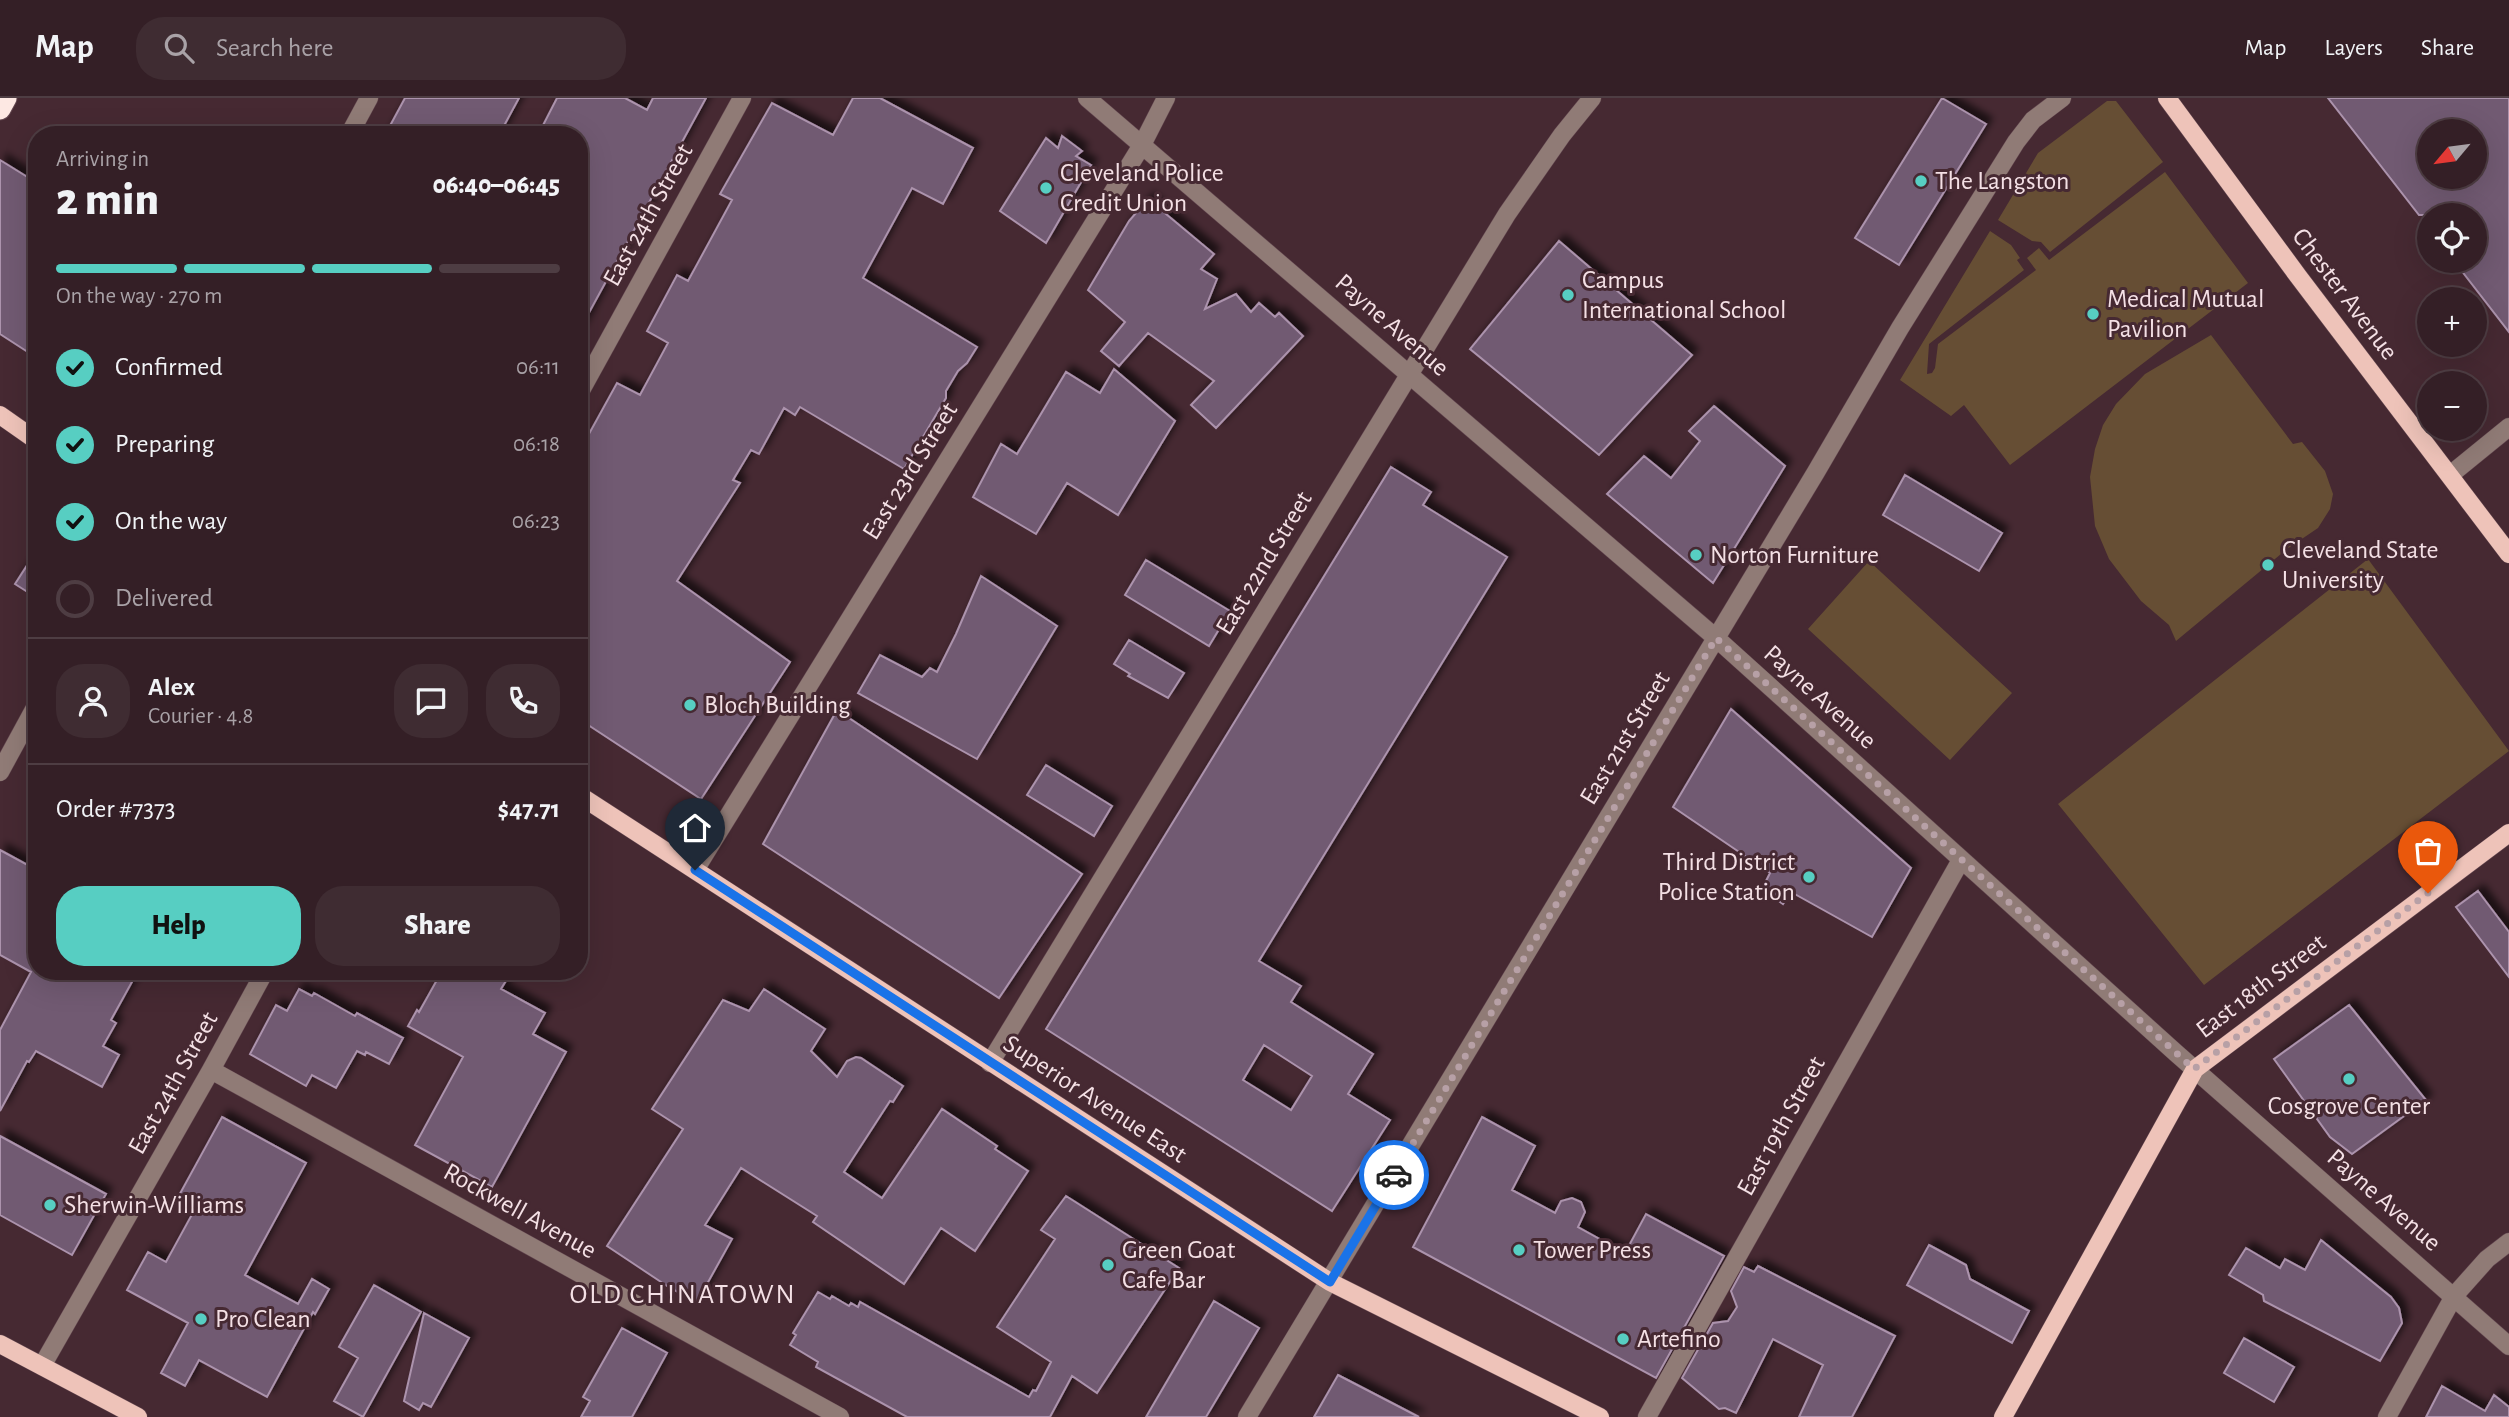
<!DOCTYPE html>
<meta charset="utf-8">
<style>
body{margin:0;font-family:"Alegreya Sans",sans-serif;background:#3f2c32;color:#f1f3f6;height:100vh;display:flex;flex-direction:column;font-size:26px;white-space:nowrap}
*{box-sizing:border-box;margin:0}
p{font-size:23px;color:#a9a2a7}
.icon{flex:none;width:38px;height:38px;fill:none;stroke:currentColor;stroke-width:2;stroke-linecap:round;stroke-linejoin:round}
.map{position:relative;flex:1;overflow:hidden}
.panel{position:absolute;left:28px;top:28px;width:560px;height:854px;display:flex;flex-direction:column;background:#341f26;border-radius:28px;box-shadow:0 7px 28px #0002,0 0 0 2px #4e3d43}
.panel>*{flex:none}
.needle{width:46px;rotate:241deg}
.fabs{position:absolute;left:2417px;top:21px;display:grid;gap:14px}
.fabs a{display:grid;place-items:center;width:70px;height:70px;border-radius:50%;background:#341f26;box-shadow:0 7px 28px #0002,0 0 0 2px #4e3d43;font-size:35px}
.pin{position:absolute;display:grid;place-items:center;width:60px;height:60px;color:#fff;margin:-72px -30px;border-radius:50% 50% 50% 0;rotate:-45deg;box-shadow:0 0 7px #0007}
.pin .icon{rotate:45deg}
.courier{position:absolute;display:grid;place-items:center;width:70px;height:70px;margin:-35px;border:5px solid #1a73e8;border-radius:50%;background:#fff;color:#222;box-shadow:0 2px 9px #0007}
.summary em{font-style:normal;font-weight:800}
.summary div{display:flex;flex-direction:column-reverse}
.summary{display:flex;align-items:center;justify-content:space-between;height:119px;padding:0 28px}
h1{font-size:46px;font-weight:800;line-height:52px}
.bar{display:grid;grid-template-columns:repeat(4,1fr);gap:10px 7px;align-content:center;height:84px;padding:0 28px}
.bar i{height:9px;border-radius:5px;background:#4e3d43}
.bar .on{background:#57cec2}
.bar p{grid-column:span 4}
.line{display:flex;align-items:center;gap:18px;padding:0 28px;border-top:2px solid #4e3d43}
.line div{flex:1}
.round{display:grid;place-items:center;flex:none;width:74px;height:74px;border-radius:28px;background:#3f2c32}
ol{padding:0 28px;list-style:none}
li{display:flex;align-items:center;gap:21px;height:77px}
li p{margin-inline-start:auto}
li .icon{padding:7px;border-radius:50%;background:#57cec2;color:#111;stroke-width:4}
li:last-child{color:#a9a2a7}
li i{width:38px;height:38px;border:4px solid #4e3d43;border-radius:50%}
.action{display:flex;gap:14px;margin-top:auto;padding:14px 28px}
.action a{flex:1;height:80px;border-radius:28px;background:#57cec2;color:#111;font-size:28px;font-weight:800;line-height:80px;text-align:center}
.action a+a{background:#3f2c32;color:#f1f3f6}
header{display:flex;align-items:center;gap:42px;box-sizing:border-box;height:98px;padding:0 35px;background:#341f26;border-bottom:2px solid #4e3d43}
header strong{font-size:33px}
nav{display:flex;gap:38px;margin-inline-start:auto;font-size:24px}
.search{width:490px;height:63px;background:#3f2c32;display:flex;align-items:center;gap:18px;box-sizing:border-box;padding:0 24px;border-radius:28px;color:#a9a2a7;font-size:26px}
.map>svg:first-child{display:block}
.green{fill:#664e34}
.building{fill:#715a72;stroke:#ac93ad;stroke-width:2;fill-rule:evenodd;filter:url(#shadow)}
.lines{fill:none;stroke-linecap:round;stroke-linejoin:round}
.minor-casing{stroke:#62464f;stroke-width:19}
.major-casing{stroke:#62464f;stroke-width:19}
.highway-casing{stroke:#62464f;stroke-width:23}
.minor{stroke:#907b76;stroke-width:18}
.major{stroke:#eec3b9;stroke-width:18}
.highway{stroke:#fde8e3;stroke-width:21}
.done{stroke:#b7a0a6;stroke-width:7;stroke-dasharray:0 12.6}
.route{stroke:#1a73e8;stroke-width:9}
.poi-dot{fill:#57cec2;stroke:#462932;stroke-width:2.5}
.labels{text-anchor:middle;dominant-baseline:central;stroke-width:6;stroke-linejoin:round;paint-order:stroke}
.poi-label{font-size:26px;fill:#f4e0e5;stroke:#462932;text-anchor:start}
.street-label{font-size:26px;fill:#f4e0e5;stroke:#462932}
.neighbourhood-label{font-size:28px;letter-spacing:2px;fill:#f4e0e5;stroke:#462932}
</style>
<header>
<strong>Map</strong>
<div class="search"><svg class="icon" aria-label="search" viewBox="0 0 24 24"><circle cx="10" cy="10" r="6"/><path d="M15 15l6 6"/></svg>Search here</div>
<nav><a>Map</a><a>Layers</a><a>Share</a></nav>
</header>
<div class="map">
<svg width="2509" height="1319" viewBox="0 0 2509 1319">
<defs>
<filter id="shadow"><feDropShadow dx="6" dy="-6" stdDeviation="3.5" flood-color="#0009"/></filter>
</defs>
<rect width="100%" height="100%" fill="#462932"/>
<path class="green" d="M2107,3H2116L2163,64L2050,154L2041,144L2032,143L1998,122L2038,55Z
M2165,74L2248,185L2010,367L1964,307L1951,318L1900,282L1990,133L2011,147L2020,160L2017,162L2024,172L1929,246L1927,276L1932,275L1935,270L1938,246L2036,172L2027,160L2039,150L2049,162Z
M2211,237L2293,346L2302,344L2325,373L2333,396L2330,411L2318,430L2287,451L2176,543L2169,527L2141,503L2109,461L2095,428L2090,379L2095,351L2103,327L2116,306L2145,276Z
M2368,461L2509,653L2204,887L2058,706Z
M1869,463L2012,595L1950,662L1808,531Z"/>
<path class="building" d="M405,0H519L499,37H385Z
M557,0H625L647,12L653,0H706L579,233V37H538Z
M853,0H880L973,50L943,106L912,90L863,180L977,249L967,265L958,273L946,293V300L904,371L800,309L795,317L784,310L759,356L751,352L733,382L740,385L677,483L790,564L701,701L579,621V354L617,285L640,297L668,245L647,233L677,177L688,183L732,102L720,96L772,5L833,37Z
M1942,0L1986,26L1899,167L1855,140Z
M2328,0H2509V234L2454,163H2474V117H2419ZM2429,33H2474V79H2429Z
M1062,38L1082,53L1076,58L1091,67L1046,145L1000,113L1046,40L1058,50Z
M0,62L37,85V260L0,236Z
M1148,101L1214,156L1201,171L1217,181L1205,211L1236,196L1251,214L1259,205L1275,219L1279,215L1303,238L1216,330L1191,307L1214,283L1148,235L1119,268L1101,253L1125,224L1088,192L1129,123Z
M1559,143L1692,257L1599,357L1470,251Z
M1114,271L1175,323L1118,417L1067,385L1036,436L973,399L1001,346L1017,356L1066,274L1100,295Z
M1714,308L1785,368L1713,485L1607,396L1644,358L1671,380L1700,343L1689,333Z
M1391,369L1431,394L1423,407L1507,459L1259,863L1301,888L1291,904L1373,956L1348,996L1390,1022L1332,1113L1046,931ZM1264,947L1312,978L1291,1012L1243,982Z
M1905,377L2002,435L1979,473L1883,417Z
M37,452V500L15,486Z
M1146,462L1230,513L1209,548L1125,497Z
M981,478L1057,528L977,661L858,595L880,557L922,579L930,570L937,574L956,536Z
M1129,542L1184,575L1168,600L1128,578L1130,576L1114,566Z
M1731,611L1911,770L1872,839L1791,794L1783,806L1762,791L1770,775L1673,709Z
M837,612L1082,776L999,900L763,746Z
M1046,667L1112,708L1094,738L1027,697Z
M0,752L37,772V873H138L111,922L116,925L103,948L119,957L102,989L36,953L29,964L27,963L0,1013V932L31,874L0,857Z
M2478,793L2509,834V879L2456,809Z
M442,873H512L501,891L545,915L533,936L566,954L492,1089L415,1047L463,959L408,928L417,912L419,914Z
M299,891L312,898L314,895L355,918L357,915L403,940L389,966L366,954L365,957L357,953L336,990L312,977L306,988L250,956L276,907L287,913Z
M764,891L825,931L811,953L837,979L847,963L856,959L861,960L903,988L893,1004L890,1003L844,1074L882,1100L942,1011L997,1048L995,1051L1028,1073L975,1153L941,1130L904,1186L813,1124L817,1118L741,1070L705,1127L732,1141L697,1204L670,1190L607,1148L683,1031L652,1011L723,902L749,913Z
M2349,907L2426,1002L2352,1056L2330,1039L2274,961Z
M222,1019L306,1065L245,1177L298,1206L312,1181L329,1191L315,1216L313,1214L267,1299L199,1262L185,1288L161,1275L188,1225L127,1192L148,1154L166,1164L195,1111L177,1101Z
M1482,1019L1535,1048L1512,1092L1555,1115L1561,1103L1572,1100L1581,1104L1585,1114L1578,1129L1625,1155L1646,1116L1724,1158L1656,1280L1413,1149Z
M0,1038L106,1096L72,1157L0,1117Z
M1066,1098L1179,1170L1097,1295L1072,1278L1050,1319H907L816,1269L818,1264L790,1247L796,1237L793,1235L818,1194L830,1201L832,1198L849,1208L851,1205L858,1209L860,1204L1029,1299L1033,1292L1036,1293L1051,1264L997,1229L1055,1141L1041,1132Z
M2321,1142L2391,1199L2399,1210L2402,1225L2380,1263L2264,1203L2263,1197L2229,1177L2246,1150L2280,1170L2285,1161L2305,1172Z
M1929,1147L1966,1167L1970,1181L2029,1213L2012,1245L1907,1187Z
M1758,1168L1895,1238L1852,1319H1799L1823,1267L1773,1241L1736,1315L1725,1310L1719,1311L1682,1280L1713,1225L1728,1223L1737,1209L1731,1193L1744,1169L1754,1174Z
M374,1187L421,1214L363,1319L334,1303L358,1260L339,1249Z
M1214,1203L1259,1230L1206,1319H1146Z
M424,1215L469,1240L431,1309L423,1305L419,1312L404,1303Z
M622,1230L667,1255L632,1319H581L590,1303L583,1299Z
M2244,1240L2294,1269L2274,1304L2224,1275Z
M1338,1277L1419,1319H1314Z
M2442,1288L2485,1313L2494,1297L2509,1309V1319H2426Z"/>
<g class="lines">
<g class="minor-casing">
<path id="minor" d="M1087,0L1716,540L2176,955L2509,1248
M349,37L369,0
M579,296L742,0
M2450,377L2509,329
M0,674L37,606
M695,772L1142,47L1166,0
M990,965L1507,116L1562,37L1592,0
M211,972L840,1319
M42,1268L211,972L265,873
M1247,1319L1816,374L1900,230L2016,44L2033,22L2062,0
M1647,1319L1961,762
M2387,1319L2454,1198L2487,1161L2509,1144"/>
</g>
<g class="major-casing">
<path id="major" d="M2167,0L2298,178L2509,456
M0,317L37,343
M579,697L1330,1184L1600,1319
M0,1246L138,1319
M2003,1319L2195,971L2509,735"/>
</g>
<g class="highway-casing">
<path id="highway" d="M0,11L6,0"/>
</g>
<use href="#minor" class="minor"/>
<use href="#major" class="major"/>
<use href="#highway" class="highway"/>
</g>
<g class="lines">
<path class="done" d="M1394,1077L1716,540L2194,971L2428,795"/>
<path class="route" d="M695,772L1330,1184L1394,1077"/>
</g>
<g class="poi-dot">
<circle cx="1921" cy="83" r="7"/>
<circle cx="1046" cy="90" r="7"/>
<circle cx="1568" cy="197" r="7"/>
<circle cx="2093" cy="216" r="7"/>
<circle cx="1696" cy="457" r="7"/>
<circle cx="2268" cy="467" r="7"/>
<circle cx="690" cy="607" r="7"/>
<circle cx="1809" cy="779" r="7"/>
<circle cx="2349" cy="981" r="7"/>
<circle cx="50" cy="1107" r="7"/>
<circle cx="1519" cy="1152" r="7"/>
<circle cx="1108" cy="1167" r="7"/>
<circle cx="201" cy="1221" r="7"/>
<circle cx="1623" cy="1241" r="7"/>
</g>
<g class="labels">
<g class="poi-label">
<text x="1060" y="75">Cleveland Police<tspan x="1060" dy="30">Credit Union</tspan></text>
<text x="1935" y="83">The Langston</text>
<text x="1582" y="182">Campus<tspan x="1582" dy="30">International School</tspan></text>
<text x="2107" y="201">Medical Mutual<tspan x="2107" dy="30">Pavilion</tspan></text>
<text x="2282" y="452">Cleveland State<tspan x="2282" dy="30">University</tspan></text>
<text x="1710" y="457">Norton Furniture</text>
<text x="704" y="607">Bloch Building</text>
<text x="1795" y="764" text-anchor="end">Third District<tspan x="1795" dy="30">Police Station</tspan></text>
<text x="2349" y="1008" text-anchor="middle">Cosgrove Center</text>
<text x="64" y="1107">Sherwin-Williams</text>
<text x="1122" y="1152">Green Goat<tspan x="1122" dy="30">Cafe Bar</tspan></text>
<text x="1533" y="1152">Tower Press</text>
<text x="215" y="1221">Pro Clean</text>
<text x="1637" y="1241">Artefino</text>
</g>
<g class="street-label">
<text transform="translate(648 117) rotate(-61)">East 24th Street</text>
<text transform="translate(2345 196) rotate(53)">Chester Avenue</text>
<text transform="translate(1392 227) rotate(41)">Payne Avenue</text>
<text transform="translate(910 373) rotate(-58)">East 23rd Street</text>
<text transform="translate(1264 465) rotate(-59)">East 22nd Street</text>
<text transform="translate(1820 599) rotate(42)">Payne Avenue</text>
<text transform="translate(1625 640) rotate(-59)">East 21st Street</text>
<text transform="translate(2261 888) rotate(-37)">East 18th Street</text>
<text transform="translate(173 985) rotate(-61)">East 24th Street</text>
<text transform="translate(1095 1001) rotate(33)">Superior Avenue East</text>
<text transform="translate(1781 1028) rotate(-61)">East 19th Street</text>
<text transform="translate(2384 1102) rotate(41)">Payne Avenue</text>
<text transform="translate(520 1113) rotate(29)">Rockwell Avenue</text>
</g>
<g class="neighbourhood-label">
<text x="683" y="1197">OLD CHINATOWN</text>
</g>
</g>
</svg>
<div class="fabs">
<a><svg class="needle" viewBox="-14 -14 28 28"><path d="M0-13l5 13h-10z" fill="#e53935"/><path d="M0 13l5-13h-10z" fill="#a9a2a7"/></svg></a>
<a><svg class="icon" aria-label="locate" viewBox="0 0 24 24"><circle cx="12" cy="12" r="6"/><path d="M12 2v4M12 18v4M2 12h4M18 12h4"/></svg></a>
<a>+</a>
<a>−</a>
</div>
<div class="pin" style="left:2428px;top:795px;background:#ea580c"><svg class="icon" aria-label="bag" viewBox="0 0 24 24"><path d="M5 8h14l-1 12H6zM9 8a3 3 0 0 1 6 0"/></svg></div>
<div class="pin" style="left:695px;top:772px;background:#1f2937"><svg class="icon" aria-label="home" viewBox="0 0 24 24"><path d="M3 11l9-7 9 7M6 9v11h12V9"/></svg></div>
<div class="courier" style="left:1394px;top:1077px"><svg class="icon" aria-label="car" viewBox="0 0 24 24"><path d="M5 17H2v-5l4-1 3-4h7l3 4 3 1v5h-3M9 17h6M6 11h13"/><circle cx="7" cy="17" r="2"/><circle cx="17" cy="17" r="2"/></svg></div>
<section class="panel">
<div class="summary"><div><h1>2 min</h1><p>Arriving in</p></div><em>06:40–06:45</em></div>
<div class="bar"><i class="on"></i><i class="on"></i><i class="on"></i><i></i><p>On the way · 270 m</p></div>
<ol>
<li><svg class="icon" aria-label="check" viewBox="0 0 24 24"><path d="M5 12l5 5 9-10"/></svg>Confirmed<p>06:11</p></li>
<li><svg class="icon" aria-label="check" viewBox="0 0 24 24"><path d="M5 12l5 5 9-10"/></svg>Preparing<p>06:18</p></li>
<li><svg class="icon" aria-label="check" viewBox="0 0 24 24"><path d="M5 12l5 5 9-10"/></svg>On the way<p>06:23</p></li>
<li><i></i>Delivered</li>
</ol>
<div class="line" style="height:126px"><a class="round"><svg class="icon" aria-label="person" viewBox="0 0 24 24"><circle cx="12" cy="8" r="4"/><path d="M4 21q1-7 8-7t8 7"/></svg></a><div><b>Alex</b><p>Courier · 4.8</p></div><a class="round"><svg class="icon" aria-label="chat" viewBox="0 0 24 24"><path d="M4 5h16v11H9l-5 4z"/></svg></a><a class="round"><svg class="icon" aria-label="phone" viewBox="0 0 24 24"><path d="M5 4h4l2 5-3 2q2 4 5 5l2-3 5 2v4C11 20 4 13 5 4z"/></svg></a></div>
<div class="line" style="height:91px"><div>Order #7373</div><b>$47.71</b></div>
<div class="action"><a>Help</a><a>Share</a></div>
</section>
</div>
